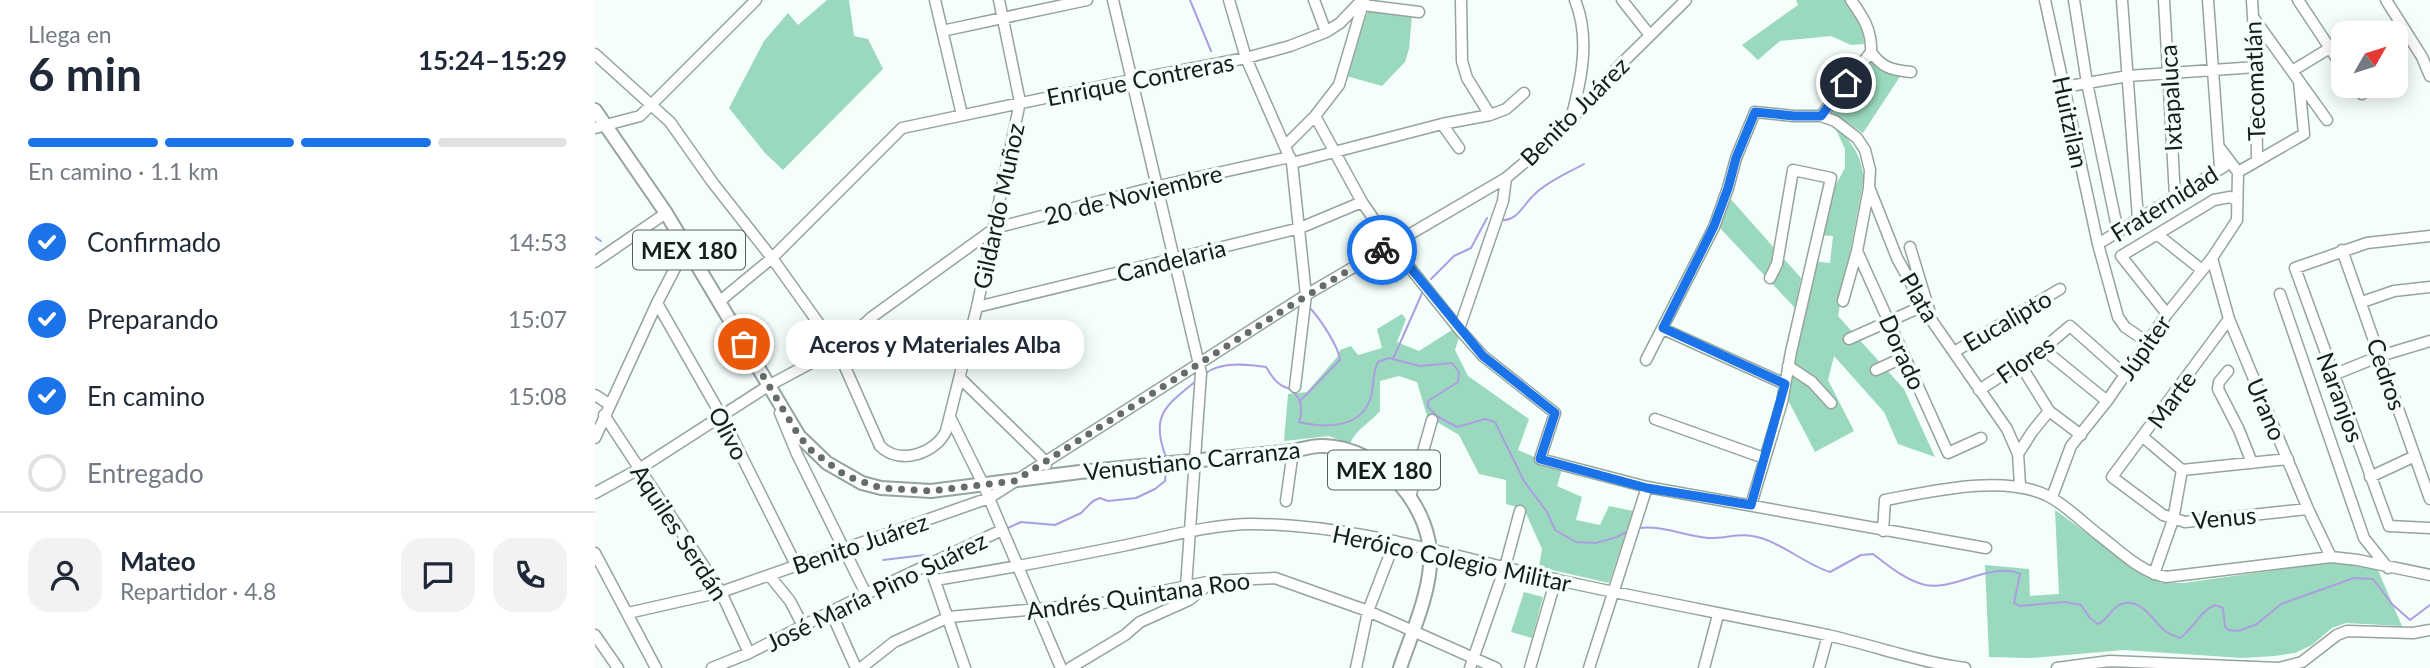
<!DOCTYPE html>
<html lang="es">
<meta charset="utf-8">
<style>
body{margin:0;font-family:Lato,sans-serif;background:#f2f2f3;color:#1f2937;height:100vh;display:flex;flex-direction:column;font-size:26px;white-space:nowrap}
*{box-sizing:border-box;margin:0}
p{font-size:23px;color:#747a83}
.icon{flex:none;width:38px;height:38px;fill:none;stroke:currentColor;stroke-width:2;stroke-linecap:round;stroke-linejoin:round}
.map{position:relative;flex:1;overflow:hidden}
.side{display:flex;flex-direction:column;background:#fff;width:595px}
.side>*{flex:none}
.needle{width:46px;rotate:51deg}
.tools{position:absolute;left:1736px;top:21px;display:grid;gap:14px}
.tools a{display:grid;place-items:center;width:77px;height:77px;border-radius:14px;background:#fff;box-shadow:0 4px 18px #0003;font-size:35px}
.pin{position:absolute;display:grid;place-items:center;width:60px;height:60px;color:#fff;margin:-30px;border:4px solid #fff;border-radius:50%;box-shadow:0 2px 7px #0007}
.courier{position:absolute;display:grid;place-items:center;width:70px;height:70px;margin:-35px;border:5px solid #1a73e8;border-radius:50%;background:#fff;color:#222;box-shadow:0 2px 9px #0007}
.bubble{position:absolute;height:49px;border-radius:21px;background:#fff;box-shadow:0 4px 18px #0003;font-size:23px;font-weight:700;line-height:49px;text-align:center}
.headline em{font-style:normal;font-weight:700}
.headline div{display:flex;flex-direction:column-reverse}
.headline{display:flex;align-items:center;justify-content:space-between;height:119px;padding:0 28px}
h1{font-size:46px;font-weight:700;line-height:52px}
.bar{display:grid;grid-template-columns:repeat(4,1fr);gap:10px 7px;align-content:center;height:84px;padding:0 28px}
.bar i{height:9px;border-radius:5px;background:#e0e1e3}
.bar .active{background:#1a73e8}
.bar p{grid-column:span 4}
.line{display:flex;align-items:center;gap:18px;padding:0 28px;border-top:2px solid #e0e1e3}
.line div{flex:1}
.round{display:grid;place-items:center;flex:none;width:74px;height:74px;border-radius:21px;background:#f2f2f3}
ol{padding:0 28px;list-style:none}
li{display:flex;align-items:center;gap:21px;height:77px}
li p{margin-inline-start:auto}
li .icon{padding:7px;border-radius:50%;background:#1a73e8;color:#fff;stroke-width:4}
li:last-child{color:#747a83}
li i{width:38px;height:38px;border:4px solid #e0e1e3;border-radius:50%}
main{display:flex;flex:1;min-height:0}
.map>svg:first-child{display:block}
.green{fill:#9ad9be}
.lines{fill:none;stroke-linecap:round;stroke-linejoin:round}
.stream{stroke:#ac9ee0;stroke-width:2}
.minor-casing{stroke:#95a49d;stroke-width:13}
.major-casing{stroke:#95a49d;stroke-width:16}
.minor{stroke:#fff;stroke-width:10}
.major{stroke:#fff;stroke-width:12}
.done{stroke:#646c68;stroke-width:7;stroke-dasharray:0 12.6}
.route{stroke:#1a73e8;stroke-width:9}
.labels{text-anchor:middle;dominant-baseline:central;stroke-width:7;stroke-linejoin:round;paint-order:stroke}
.shield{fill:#f4fefa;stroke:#59605d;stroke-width:2}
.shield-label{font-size:23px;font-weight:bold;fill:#171d1a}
.street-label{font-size:24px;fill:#171d1a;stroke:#f4fefa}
</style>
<main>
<section class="side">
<div class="headline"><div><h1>6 min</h1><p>Llega en</p></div><em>15:24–15:29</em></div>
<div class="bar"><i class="active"></i><i class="active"></i><i class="active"></i><i></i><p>En camino · 1.1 km</p></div>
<ol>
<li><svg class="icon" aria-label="check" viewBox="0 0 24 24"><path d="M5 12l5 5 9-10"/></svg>Confirmado<p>14:53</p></li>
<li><svg class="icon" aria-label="check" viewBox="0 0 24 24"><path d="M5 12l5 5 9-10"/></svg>Preparando<p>15:07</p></li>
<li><svg class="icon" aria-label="check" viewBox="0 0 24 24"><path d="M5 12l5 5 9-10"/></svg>En camino<p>15:08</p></li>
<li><i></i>Entregado</li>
</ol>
<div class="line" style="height:126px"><a class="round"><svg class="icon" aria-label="person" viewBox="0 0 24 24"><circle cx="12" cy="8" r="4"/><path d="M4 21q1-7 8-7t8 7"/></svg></a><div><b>Mateo</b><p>Repartidor · 4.8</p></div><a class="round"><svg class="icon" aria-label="chat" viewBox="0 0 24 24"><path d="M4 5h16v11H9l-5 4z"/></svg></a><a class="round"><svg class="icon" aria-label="phone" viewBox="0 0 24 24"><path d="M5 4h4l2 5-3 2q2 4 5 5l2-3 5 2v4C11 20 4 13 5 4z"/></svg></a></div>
</section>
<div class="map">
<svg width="1835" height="668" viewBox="0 0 1835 668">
<rect width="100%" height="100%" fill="#f4fefa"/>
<path class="green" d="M232,0H254L259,36L273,39L288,69L188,170L170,153L134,108L169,41L193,13L203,25Z
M1201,0H1255L1267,20L1269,44L1256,45L1236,36L1185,41L1163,60L1147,45L1203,5Z
M774,10L817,15L814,49L810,62L787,86L751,76L755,49Z
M1275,56L1306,75L1268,133L1236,112Z
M1239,125C1257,143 1265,152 1269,178L1243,316L1309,389L1340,457L1303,444L1289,412L1239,356L1233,380L1259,431L1220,452L1192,398L1218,261L1235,263L1238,236L1223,235L1238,190L1250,168V149Z
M1133,196L1206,278L1200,308L1124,227Z
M807,314L811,319L802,342L824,351L857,330L864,337L860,350L873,376L934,419L923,450L967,469L962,486L987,497L981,520L1005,525L1014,506L1038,511L1014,583L944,567L947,549L929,509L911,504V480L884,474L864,435L832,416L822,382L804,376L785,381V411C775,423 760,430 755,444L734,436L689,441L693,394L712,392L743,356L745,350L756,346L763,355L787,348L782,329Z
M1460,510L1540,568L1566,583H1589L1730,563L1745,562L1782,568L1807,626L1751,623L1737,628L1717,645L1700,653L1680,656L1647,658L1529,650L1436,658L1394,657L1390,565L1434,569L1435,596L1464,594Z
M929,592L948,597L937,638L916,632Z"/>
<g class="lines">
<path class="stream" d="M595,0L616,51
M905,220C923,222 928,204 940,194C953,181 973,173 989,164
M0,237L6,241
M836,279L859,256L876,248L892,218
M798,359L828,291
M611,373C625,362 653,364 671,367C675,373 679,381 686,385C688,387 694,388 696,390C707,398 708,410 704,422C729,428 764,429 775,400C780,387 776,375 783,362L794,358L825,366L857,363L864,372L863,382L833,401V407L842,416L862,427L890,419L900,422L929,481L952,512L960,530L981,542L1001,543L1022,537L1035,530
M705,401L745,360C744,347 724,317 714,307
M571,457C555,416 570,406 601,381
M413,528L426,522L460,525L486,513L498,501L505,498L513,501L541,498L560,489L570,481L571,470
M1044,528C1068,525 1089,536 1113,538C1127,539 1143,533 1157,536C1184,540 1209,564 1235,572L1266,555L1278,554C1294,566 1310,580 1330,585C1359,591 1398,561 1425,574L1419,603L1424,606L1470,602L1486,605L1495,618L1503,624C1513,620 1515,610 1524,605C1545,595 1557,620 1570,631C1574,634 1580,636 1585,638C1599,628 1605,611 1620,605L1628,608L1630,627L1634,630L1643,631L1662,624L1686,604L1714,594L1759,578L1778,579L1797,604L1815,620L1835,605
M288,560L330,555"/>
<g class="minor-casing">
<path id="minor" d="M340,0L367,115
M518,0L606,373L591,587
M634,0L651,58L697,163L711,295L700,387
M719,0L731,32
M866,0L867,61L872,78L895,115
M1027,0L1054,34
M1256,0C1268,17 1277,30 1276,52
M1450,0L1503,244L1523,317L1530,327L1552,342
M1479,0L1492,83L1523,232
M1527,0L1543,219
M1569,0L1580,196
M1613,0L1625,168
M1657,0L1661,67L1662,161
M1703,0L1748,68
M1791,0L1827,57L1835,76
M768,5L824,12
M1658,17L1732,120
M347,31L492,0
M1276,52C1287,68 1297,70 1316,72
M0,54L75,122L118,183L177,258L242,349L285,446C305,466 341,453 351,431L382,307L425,102L404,0
M1697,71L1735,48
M1761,86L1767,94
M1469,87L1533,76L1661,67
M977,115C987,77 995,37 980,0
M720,116L767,202L796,244L864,329L888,356L960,413L945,459L1052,487L1391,548
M1226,116L1276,52
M847,124L864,148
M0,128L45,116L161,0
M691,145L720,116L744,85L769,0
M697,163L847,124L895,115L911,109L929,93
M1643,172L1709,134L1704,81
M1563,235L1607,270
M1835,236L1772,243L1700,268L1794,526L1835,528
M1503,244L1630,166
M1315,247L1334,310
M1747,250L1835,499
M1262,251L1353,453L1386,438
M1617,258L1634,319L1713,509L1736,557
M0,262L71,213
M1685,294L1769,538L1793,568
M125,301L177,258L307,128L536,80L651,58L695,46L731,32L745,23L767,0
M1248,301L1262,251L1274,188
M1767,302L1799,291L1835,287
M62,303L127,417L201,565
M382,307L705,228L767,202
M1572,314L1526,256L1619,200L1635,197L1641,200
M1634,319L1517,477L1568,515L1590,522L1713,509
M864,329L908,201L911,178
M1068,329L1190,384
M1254,339L1328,306
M1448,349L1512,401
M1359,352L1465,289
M1051,360L1119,227L1133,188L1141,158L1160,112L1199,116H1226L1240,121L1262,138L1270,150L1275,170L1274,187L1302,258L1335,318L1412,429L1423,454L1425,485
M1425,364L1454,411L1486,435
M1193,366L1217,382L1236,403
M1281,370L1309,357
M1633,371L1624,382L1623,389L1644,430L1657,463
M1738,375L1785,356L1835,341
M365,378L450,461L451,465
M1384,390L1448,349L1475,326L1529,374
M0,395L14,404
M185,413L202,454L271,594
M9,415L126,592L154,653
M355,417L388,484L466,668
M1060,419L1169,458
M1548,437L1587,470L1693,459
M0,438L62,303L91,247
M1423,454L1437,432L1454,411
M1775,477L1820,456
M0,493L44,469L173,386L242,349L277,317L400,228L564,186L695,157
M815,497L837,420
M1457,497L1476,446L1512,401L1572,314L1617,258L1642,220L1643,172L1624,147
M691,501L698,451
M1156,505L1187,402L1196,352L1236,178L1198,170L1182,264L1175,278
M1288,531L1290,500C1338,491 1409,474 1453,496C1471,505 1488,523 1504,535C1525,551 1545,572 1571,577L1736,557L1763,560L1835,575
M0,553L61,668
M334,564L370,668
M1559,574L1578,520L1587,470
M174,575L195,601L207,624
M340,580C404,570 468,558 532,545C571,537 617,524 657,524C758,524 864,558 963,580C1052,600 1142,616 1232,635C1278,645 1323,662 1370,668
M236,612L261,668
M33,613L126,592L394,498L711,295L911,178L961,136L1024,66L1091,0
M0,635L23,668
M117,668L154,653L271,594L407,530
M266,668L299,642L354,617L508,603L617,581L680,578L773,611L901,668
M475,668L530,635L545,622L594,600L614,584
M761,668L773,611L800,541
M875,668L910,567L925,511
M935,668L961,579
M994,668L1052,487
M1109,668L1123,615
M1224,668L1233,635
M1462,668L1515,661L1684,668L1707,662L1742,635L1752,631L1818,633L1835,630"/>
</g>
<g class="major-casing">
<path id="major" d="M0,110L71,213L204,436L232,463L267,483L286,488L336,491L485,472L698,451C708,449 719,445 729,446C787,447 840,510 835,566C832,601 816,635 805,668"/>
</g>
<use href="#minor" class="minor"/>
<use href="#major" class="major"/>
</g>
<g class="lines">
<path class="done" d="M149,344L204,436L216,450L251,476L286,488L336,491L420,481L690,309L787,250"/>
<path class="route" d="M787,250L796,244L888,356L960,413L945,459L1052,488L1156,505L1190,384L1068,328L1119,226L1133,188L1141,158L1160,112L1199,116H1226L1251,83"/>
</g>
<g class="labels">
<g class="shield">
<rect x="38" y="230.5" width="112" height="39" rx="5"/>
<rect x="733" y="450.5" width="112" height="39" rx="5"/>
</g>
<g class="shield-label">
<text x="94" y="250">MEX 180</text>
<text x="789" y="470">MEX 180</text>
</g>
<g class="street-label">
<text transform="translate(545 79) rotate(-11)">Enrique Contreras</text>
<text transform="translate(1659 81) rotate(-92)">Tecomatlán</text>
<text transform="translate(1575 98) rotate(-93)">Ixtapaluca</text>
<text transform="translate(979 111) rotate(-45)">Benito Juárez</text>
<text transform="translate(1476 122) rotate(78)">Huitzilan</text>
<text transform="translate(538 194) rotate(-14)">20 de Noviembre</text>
<text transform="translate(1569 203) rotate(-32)">Fraternidad</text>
<text transform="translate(403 206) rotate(-78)">Gildardo Muñoz</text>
<text transform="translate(576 260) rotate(-14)">Candelaria</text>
<text transform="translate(1325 297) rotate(60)">Plata</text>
<text transform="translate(1412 320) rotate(-30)">Eucalipto</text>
<text transform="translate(1549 347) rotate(-55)">Júpiter</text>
<text transform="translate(1308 352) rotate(66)">Dorado</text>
<text transform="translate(1430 359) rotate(-35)">Flores</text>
<text transform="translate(1792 374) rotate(71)">Cedros</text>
<text transform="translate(1746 397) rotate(70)">Naranjos</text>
<text transform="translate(1576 399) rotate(-54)">Marte</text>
<text transform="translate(1672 409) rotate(67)">Urano</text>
<text transform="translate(134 433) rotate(62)">Olivo</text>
<text transform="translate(597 460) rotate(-6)">Venustiano Carranza</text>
<text transform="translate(1629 517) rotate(-5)">Venus</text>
<text transform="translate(85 532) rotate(57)">Aquiles Serdán</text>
<text transform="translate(265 543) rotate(-19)">Benito Juárez</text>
<text transform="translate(857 558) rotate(12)">Heróico Colegio Militar</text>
<text transform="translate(281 591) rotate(-26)">José María Pino Suárez</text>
<text transform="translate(543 595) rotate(-8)">Andrés Quintana Roo</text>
</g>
</g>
</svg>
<div class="tools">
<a><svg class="needle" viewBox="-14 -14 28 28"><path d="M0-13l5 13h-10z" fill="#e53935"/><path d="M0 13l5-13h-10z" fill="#747a83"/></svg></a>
</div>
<div class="pin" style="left:149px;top:344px;background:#ea580c"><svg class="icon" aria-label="bag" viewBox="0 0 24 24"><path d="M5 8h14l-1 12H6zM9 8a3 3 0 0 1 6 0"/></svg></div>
<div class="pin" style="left:1251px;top:83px;background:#1f2937"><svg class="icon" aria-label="home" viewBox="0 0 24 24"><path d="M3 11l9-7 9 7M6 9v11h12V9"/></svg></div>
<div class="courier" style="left:787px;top:250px"><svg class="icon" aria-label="bike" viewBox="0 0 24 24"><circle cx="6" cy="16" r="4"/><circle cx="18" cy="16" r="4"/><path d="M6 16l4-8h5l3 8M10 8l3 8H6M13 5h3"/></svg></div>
<div class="bubble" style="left:191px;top:320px;width:298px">Aceros y Materiales Alba</div>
</div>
</main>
